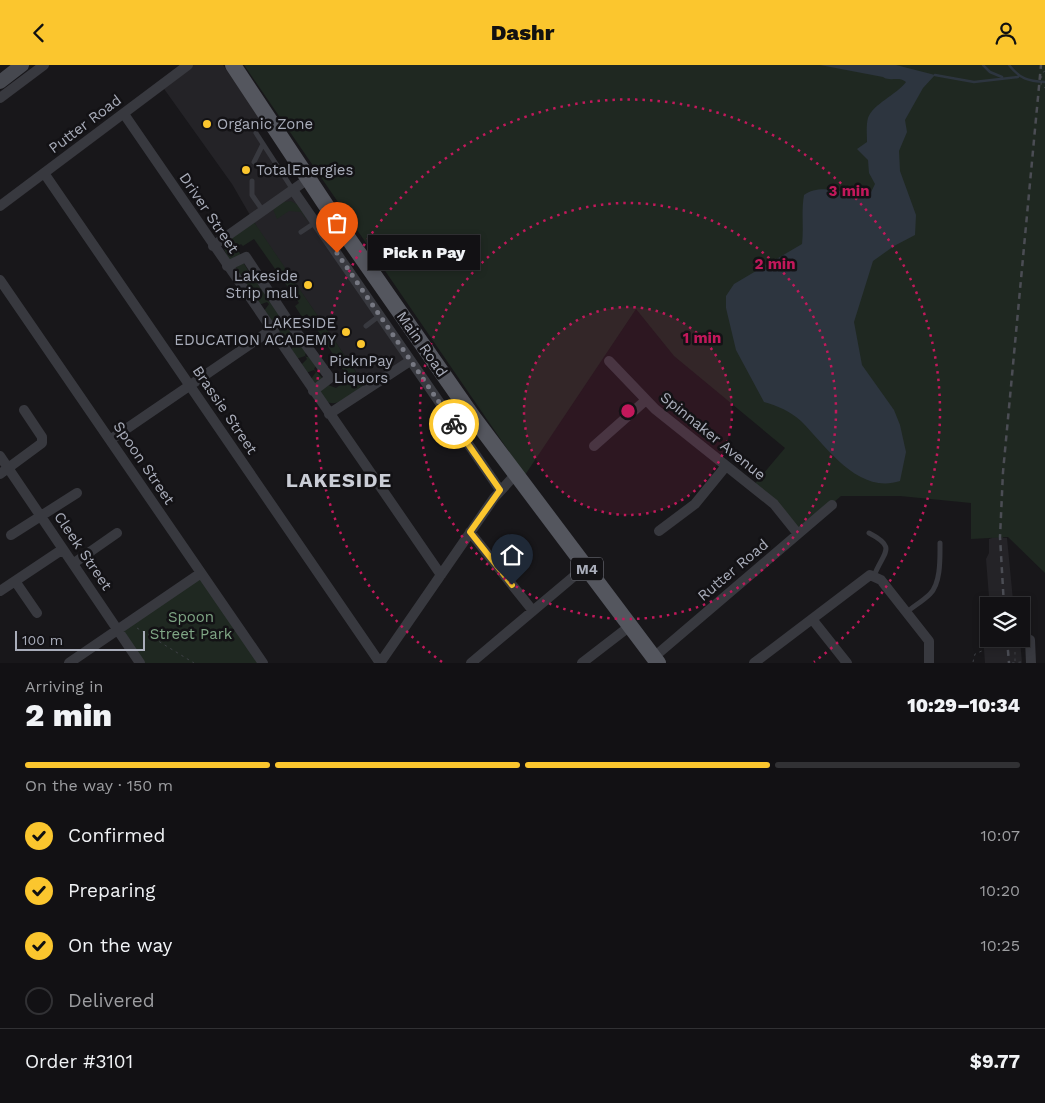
<!DOCTYPE html>
<meta charset="utf-8">
<style>
body{margin:0;font-family:"Work Sans",sans-serif;background:#1f1f22;color:#f1f3f6;height:100vh;display:flex;flex-direction:column;font-size:19px;white-space:nowrap}
*{box-sizing:border-box;margin:0}
p{font-size:16px;color:#9c9da0}
.icon{flex:none;width:28px;height:28px;fill:none;stroke:currentColor;stroke-width:2;stroke-linecap:round;stroke-linejoin:round}
.map{position:relative;height:598px;overflow:hidden}
.sheet{display:flex;flex-direction:column;background:#121114;flex:1}
.sheet>*{flex:none}
.controls{position:absolute;left:980px;top:532px;display:grid;gap:10px}
.controls a{display:grid;place-items:center;width:50px;height:50px;border-radius:0px;background:#121114;box-shadow:0 2px 8px #0003,0 0 0 1px #313134;font-size:25px}
.scale{position:absolute;left:15px;bottom:12px;width:130px;box-sizing:border-box;padding-left:5px;border:2px solid #a9adba;border-top:0;font-size:14px;line-height:18px;white-space:nowrap;color:#a9adba;-webkit-text-stroke:4px #131215;paint-order:stroke}
.pin{position:absolute;display:grid;place-items:center;width:42px;height:42px;color:#fff;margin:-51px -21px;border-radius:50% 50% 50% 0;rotate:-45deg;box-shadow:0 0 5px #0007}
.pin .icon{rotate:45deg}
.courier{position:absolute;display:grid;place-items:center;width:50px;height:50px;margin:-25px;border:4px solid #fbc62e;border-radius:50%;background:#fff;color:#222;box-shadow:0 1px 6px #0007}
.bubble{position:absolute;height:35px;border-radius:0px;background:#121114;box-shadow:0 2px 8px #0003,0 0 0 1px #313134;font-size:16px;font-weight:800;line-height:35px;text-align:center}
.overview em{font-style:normal;font-weight:800}
.overview div{display:flex;flex-direction:column-reverse}
.overview{display:flex;align-items:center;justify-content:space-between;height:85px;padding:0 25px}
h1{font-size:32px;font-weight:800;line-height:38px}
.bar{display:grid;grid-template-columns:repeat(4,1fr);gap:8px 5px;align-content:center;height:60px;padding:0 25px}
.bar i{height:6px;border-radius:4px;background:#313134}
.bar .current{background:#fbc62e}
.bar p{grid-column:span 4}
.line{display:flex;align-items:center;gap:12px;padding:0 25px;border-top:1px solid #313134}
.line div{flex:1}
ol{padding:0 25px;list-style:none}
li{display:flex;align-items:center;gap:15px;height:55px}
li p{margin-inline-start:auto}
li .icon{padding:5px;border-radius:50%;background:#fbc62e;color:#111;stroke-width:4}
li:last-child{color:#9c9da0}
li i{width:28px;height:28px;border:2px solid #313134;border-radius:50%}
header{display:flex;justify-content:space-between;align-items:center;height:65px;padding:0 25px;background:#fbc62e;color:#111;font-size:22px;font-weight:800}
.map>svg:first-child{display:block}
.built{fill:#242327}
.green{fill:#1f2821}
.water{fill:#2d353f}
.lines{fill:none;stroke-linecap:round;stroke-linejoin:round}
.stream{stroke:#2d353f;stroke-width:2.5}
.path{stroke:#3e4046;stroke-width:1;stroke-dasharray:2.5 4;stroke-linecap:butt}
.lane{stroke:#38393f;stroke-width:5}
.street{stroke:#38393f;stroke-width:10}
.secondary{stroke:#46484f;stroke-width:14}
.primary{stroke:#54565e;stroke-width:16}
.rail{stroke:#4b4d54;stroke-width:2.5;stroke-dasharray:6 5;stroke-linecap:butt}
.done{stroke:#767882;stroke-width:5;stroke-dasharray:0 9}
.route{stroke:#fbc62e;stroke-width:6}
.ring{fill:none;stroke:#c2185b;stroke-width:2.5;stroke-dasharray:2.5 5}
.poi-dot{fill:#fbc62e;stroke:#131215;stroke-width:2}
.labels{text-anchor:middle;dominant-baseline:central;stroke-width:5;stroke-linejoin:round;paint-order:stroke}
.shield{fill:#131215;stroke:#7c7e88;stroke-width:1}
.shield-label{font-size:14px;font-weight:bold;fill:#a9adba}
.street-label{font-size:15px;fill:#a9adba;stroke:#131215}
.poi-label{font-size:15px;fill:#a9adba;stroke:#131215;text-anchor:start}
.park-label{font-size:15px;fill:#7fa685;stroke:#131215}
.district-label{font-size:20px;font-weight:bold;letter-spacing:1px;fill:#cacdd6;stroke:#131215}
.centre{fill:#c2185b;stroke:#131215;stroke-width:2.5}
.ring-label{font-size:15px;text-anchor:middle;font-weight:bold;fill:#c2185b;stroke:#131215;stroke-width:5;stroke-linejoin:round;paint-order:stroke}
</style>
<header><svg class="icon" aria-label="back" viewBox="0 0 24 24"><path d="M15 5l-7 7 7 7"/></svg>Dashr<svg class="icon" aria-label="person" viewBox="0 0 24 24"><circle cx="12" cy="8" r="4"/><path d="M4 21q1-7 8-7t8 7"/></svg></header>
<div class="map">
<svg width="1045" height="598" viewBox="0 0 1045 598">
<rect width="100%" height="100%" fill="#18171a"/>
<path class="built" d="M188,0H223L266,62L256,68L410,296L367,323L258,164L232,119L162,21Z
M1004,429L1003,473H1007L1013,535H1016L1017,541H989V550L988,537H984V533L989,532L986,494L989,488V474L992,473L993,434Z
M989,569V574L1020,575L1022,598H985L983,570Z"/>
<path class="green" d="M244,0H1045V508L1008,472L971,474V438L900,431H841L798,469L752,422L785,383L674,291L636,244L525,410Z
M291,136L298,140L308,157L301,147L289,146L277,154L273,144L284,137Z
M254,157L360,313L369,308L368,317C359,323 338,345 326,336C323,334 321,329 319,327L328,320L336,323L349,314L307,249L302,252L295,241L299,238L254,174L243,181L241,179L237,182L241,191L230,197L224,184L227,176Z
M241,197H243L251,210L254,209L268,236L273,237L281,248L280,255L271,257L264,246L269,239L267,237L259,240L253,231L259,224L258,223L249,225L244,218L250,212L248,209L240,212L234,204Z
M287,259L294,267L297,278L299,277L307,286L305,290L306,292L311,291L316,301L314,304L324,315L316,322L311,314L316,307L314,305L306,308L301,300L307,294L305,291L296,294L290,285L296,279L295,276L286,280L278,266Z
M201,508L263,598H140L118,564Z"/>
<path class="water" d="M820,0H896L935,10L923,23L905,55L907,67L899,86L900,106L916,150L915,170L894,181L873,196L854,257L862,300L894,345L900,360L906,387L900,416C858,430 826,381 801,356C790,346 778,341 764,337L736,285L726,243V231L734,219L802,179C804,162 801,147 804,130C823,116 849,132 870,129L875,119L869,108L868,95L857,84L867,77C867,70 866,60 868,53C873,39 896,30 906,17C899,11 890,17 883,12Z"/>
<g class="lines">
<path class="stream" d="M983,0L990,7L1002,12
M1009,0C1020,14 1028,16 1045,17
M935,10L974,17L1018,12"/>
<path class="path" d="M1045,6L1042,8L1041,20L1045,23
M137,563L194,598
M996,574L997,584
M1015,574V598
M973,597L975,589L984,585
M1012,598L1021,597"/>
<path class="lane" d="M256,68L293,125
M254,97L263,79
M252,116V130L263,146
M301,167L316,157
M366,261L379,251
M869,468C898,483 883,487 874,511
M907,547C914,541 923,536 930,529C941,518 940,493 940,478"/>
<path class="street" d="M0,33L44,0
M124,49L441,510
M44,108L380,598
M293,125L500,425
M0,141L188,0
M213,181L308,114
M0,215L263,598
M287,254L330,313L313,326
M609,296L655,344L774,439L798,469
M329,349L410,296
M110,375L287,254L246,192L227,201
M594,381L646,335
M0,391L140,598
M0,409L42,378V372L24,345
M659,466L695,439L726,401
M470,467L533,546
M11,470L77,428
M74,498L117,468
M15,516L37,548
M0,526L63,484
M812,554L847,598
M1030,575L1031,598
M654,592L832,440
M69,598L201,508
M380,598L494,433L515,410
M471,598L585,502
M582,598L630,561
M754,598L870,510L881,515L929,576V598"/>
<path class="secondary" d="M0,17L22,0"/>
<path class="primary" d="M233,0L339,160L473,352L658,598"/>
<path class="rail" d="M1004,541L1000,472L1003,407L1041,0
M1007,574L1009,598"/>
</g>
<g class="lines">
<path class="done" d="M337,188L454,359"/>
<path class="route" d="M454,359L500,425L470,467L512,520"/>
</g>
<circle cx="628" cy="346" r="104" fill="#c2185b" fill-opacity=".12"/>
<g class="ring">
<circle cx="628" cy="346" r="104"/>
<circle cx="628" cy="346" r="208"/>
<path d="M442 597A312 312 0 1 1 814 597"/>
</g>
<g class="poi-dot">
<circle cx="207" cy="59" r="5"/>
<circle cx="246" cy="105" r="5"/>
<circle cx="308" cy="220" r="5"/>
<circle cx="346" cy="267" r="5"/>
<circle cx="361" cy="279" r="5"/>
</g>
<g class="labels">
<rect class="shield" x="571" y="492.5" width="32" height="23" rx="4"/>
<g class="shield-label">
<text x="587" y="504">M4</text>
</g>
<g class="street-label">
<text transform="translate(85 59) rotate(-37)">Putter Road</text>
<text transform="translate(209 148) rotate(56)">Driver Street</text>
<text transform="translate(422 279) rotate(55)">Main Road</text>
<text transform="translate(225 345) rotate(56)">Brassie Street</text>
<text transform="translate(713 371) rotate(39)">Spinnaker Avenue</text>
<text transform="translate(144 398) rotate(56)">Spoon Street</text>
<text transform="translate(83 486) rotate(56)">Cleek Street</text>
<text transform="translate(733 505) rotate(-40)">Rutter Road</text>
</g>
<g class="poi-label">
<text x="217" y="59">Organic Zone</text>
<text x="256" y="105">TotalEnergies</text>
<text x="298" y="211" text-anchor="end">Lakeside<tspan x="298" dy="17">Strip mall</tspan></text>
<text x="336" y="258" text-anchor="end">LAKESIDE<tspan x="336" dy="17">EDUCATION ACADEMY</tspan></text>
<text x="361" y="296" text-anchor="middle">PicknPay<tspan x="361" dy="17">Liquors</tspan></text>
</g>
<g class="park-label">
<text x="191" y="552">Spoon<tspan x="191" dy="17">Street Park</tspan></text>
</g>
<g class="district-label">
<text x="339" y="415">LAKESIDE</text>
</g>
</g>
<circle cx="628" cy="346" r="8" class="centre"/>
<g class="ring-label">
<text x="849" y="131">3 min</text>
<text x="775" y="204">2 min</text>
<text x="702" y="278">1 min</text>
</g>
</svg>
<div class="controls">
<a><svg class="icon" aria-label="layers" viewBox="0 0 24 24"><path d="M12 4l9 5-9 5-9-5zM3 14l9 5 9-5"/></svg></a>
</div>
<div class="scale">100 m</div>
<div class="pin" style="left:337px;top:188px;background:#ea580c"><svg class="icon" aria-label="bag" viewBox="0 0 24 24"><path d="M5 8h14l-1 12H6zM9 8a3 3 0 0 1 6 0"/></svg></div>
<div class="pin" style="left:512px;top:520px;background:#1f2937"><svg class="icon" aria-label="home" viewBox="0 0 24 24"><path d="M3 11l9-7 9 7M6 9v11h12V9"/></svg></div>
<div class="courier" style="left:454px;top:359px"><svg class="icon" aria-label="bike" viewBox="0 0 24 24"><circle cx="6" cy="16" r="4"/><circle cx="18" cy="16" r="4"/><path d="M6 16l4-8h5l3 8M10 8l3 8H6M13 5h3"/></svg></div>
<div class="bubble" style="left:368px;top:170px;width:112px">Pick n Pay</div>
</div>
<section class="sheet">
<div class="overview"><div><h1>2 min</h1><p>Arriving in</p></div><em>10:29–10:34</em></div>
<div class="bar"><i class="current"></i><i class="current"></i><i class="current"></i><i></i><p>On the way · 150 m</p></div>
<ol>
<li><svg class="icon" aria-label="check" viewBox="0 0 24 24"><path d="M5 12l5 5 9-10"/></svg>Confirmed<p>10:07</p></li>
<li><svg class="icon" aria-label="check" viewBox="0 0 24 24"><path d="M5 12l5 5 9-10"/></svg>Preparing<p>10:20</p></li>
<li><svg class="icon" aria-label="check" viewBox="0 0 24 24"><path d="M5 12l5 5 9-10"/></svg>On the way<p>10:25</p></li>
<li><i></i>Delivered</li>
</ol>
<div class="line" style="height:65px"><div>Order #3101</div><b>$9.77</b></div>
</section>
